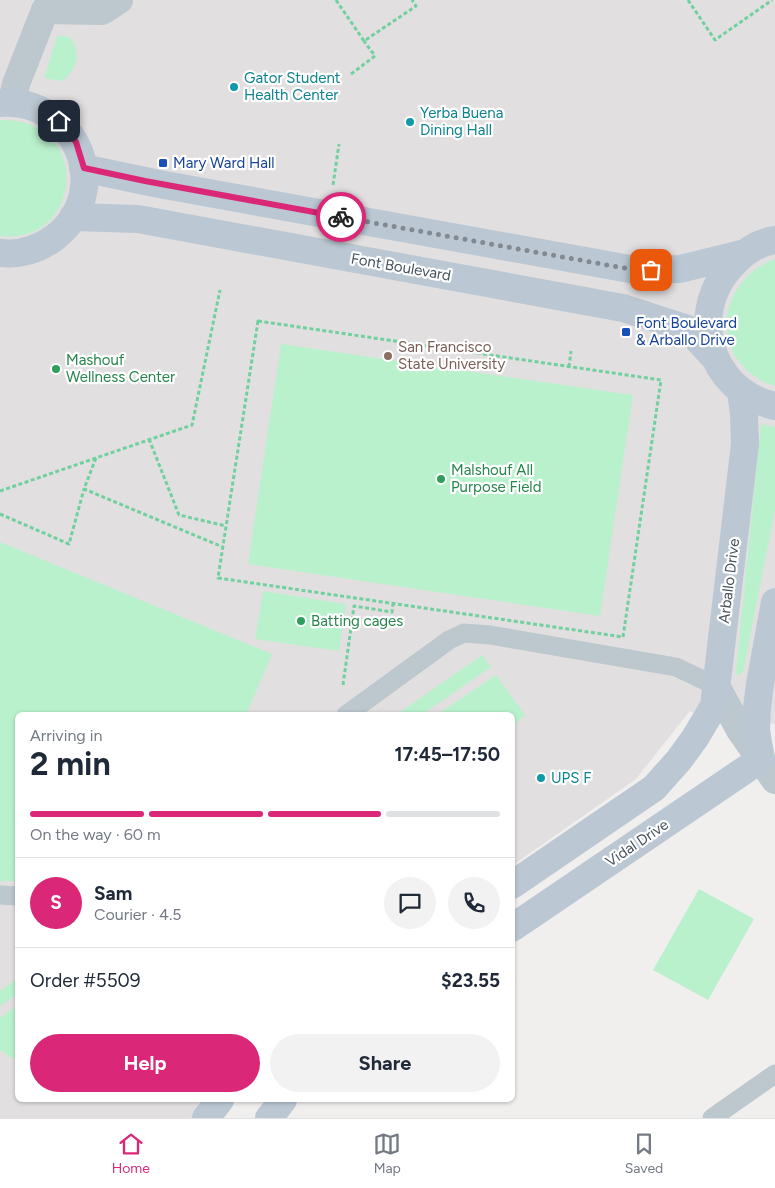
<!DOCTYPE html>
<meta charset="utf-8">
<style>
body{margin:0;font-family:Figtree,sans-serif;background:#f2f2f3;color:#1f2937;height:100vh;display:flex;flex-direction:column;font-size:19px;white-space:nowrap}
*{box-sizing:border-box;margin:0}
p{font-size:16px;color:#747a83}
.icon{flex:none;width:28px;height:28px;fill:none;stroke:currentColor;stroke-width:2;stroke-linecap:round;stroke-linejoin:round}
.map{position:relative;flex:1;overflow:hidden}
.panel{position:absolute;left:15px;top:712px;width:500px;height:390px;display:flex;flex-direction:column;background:#fff;border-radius:8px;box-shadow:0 1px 4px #0004}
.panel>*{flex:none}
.pin{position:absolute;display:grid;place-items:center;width:42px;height:42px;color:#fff;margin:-21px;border-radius:10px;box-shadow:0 2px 8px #0006}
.courier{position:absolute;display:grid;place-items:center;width:50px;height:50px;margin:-25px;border:4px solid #db2777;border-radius:50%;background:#fff;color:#222;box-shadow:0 1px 6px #0007}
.summary em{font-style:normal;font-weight:700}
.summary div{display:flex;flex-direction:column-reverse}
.summary{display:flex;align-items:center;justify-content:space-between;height:85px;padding:0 15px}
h1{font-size:32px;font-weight:700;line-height:38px}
.bar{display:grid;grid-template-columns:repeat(4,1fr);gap:8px 5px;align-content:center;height:60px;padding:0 15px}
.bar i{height:6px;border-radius:4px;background:#e0e1e3}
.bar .selected{background:#db2777}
.bar p{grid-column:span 4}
.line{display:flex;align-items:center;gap:12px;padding:0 15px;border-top:1px solid #e0e1e3}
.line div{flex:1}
.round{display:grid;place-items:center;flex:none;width:52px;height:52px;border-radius:26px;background:#f2f2f3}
.action{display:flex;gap:10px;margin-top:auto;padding:10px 15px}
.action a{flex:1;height:58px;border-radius:30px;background:#db2777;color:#fff;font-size:20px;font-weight:700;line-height:58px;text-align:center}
.action a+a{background:#f2f2f3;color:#1f2937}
.menu{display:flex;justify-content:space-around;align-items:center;height:70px;border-top:1px solid #e0e1e3;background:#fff;font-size:14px;color:#747a83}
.menu a{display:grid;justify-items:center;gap:2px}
.menu .selected{color:#db2777}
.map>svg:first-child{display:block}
.education{fill:#e2dfe0}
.green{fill:#baf1cd}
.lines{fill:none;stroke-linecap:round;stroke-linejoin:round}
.path{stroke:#71d19e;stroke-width:3;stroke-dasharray:4 2.5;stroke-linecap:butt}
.lane{stroke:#bcc7ce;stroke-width:19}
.street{stroke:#bcc7ce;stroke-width:28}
.secondary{stroke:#bbc8d3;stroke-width:28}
.done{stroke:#828990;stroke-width:5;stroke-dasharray:0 9}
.route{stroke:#db2777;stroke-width:6}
.culture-dot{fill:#0f9aa8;stroke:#fff;stroke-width:2}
.transit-dot{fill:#1a4fb4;stroke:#fff;stroke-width:2}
.education-dot{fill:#8d6e63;stroke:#fff;stroke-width:2}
.leisure-dot{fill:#2e9e5b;stroke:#fff;stroke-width:2}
.labels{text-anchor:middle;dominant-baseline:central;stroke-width:4.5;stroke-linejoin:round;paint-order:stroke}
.culture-label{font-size:15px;fill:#0d838f;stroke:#fff;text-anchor:start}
.transit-label{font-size:15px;fill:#164399;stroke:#fff;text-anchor:start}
.street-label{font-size:15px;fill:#46535d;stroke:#fff}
.education-label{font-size:15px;fill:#785e54;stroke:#fff;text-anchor:start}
.leisure-label{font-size:15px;fill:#27864d;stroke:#fff;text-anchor:start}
</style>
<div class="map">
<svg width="775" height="1118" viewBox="0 0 775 1118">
<rect width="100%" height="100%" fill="#f1eeee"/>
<path class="education" d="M0,0H775V724L689,712L636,779L513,865L512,715H18V1100H201L191,1118H0Z"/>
<path class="green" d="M57,36L70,37C82,53 77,70 62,81L44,78Z
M0,120C94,117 83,246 0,236Z
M775,259V386C709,365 712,283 775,259Z
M281,344L633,395L600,616L248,564Z
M761,424L775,427V510L743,672L738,676L736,672Z
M0,542L272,654L246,715H18L17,881H0Z
M263,591L346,604L339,651L255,639Z
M482,655L491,667L421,715H396Z
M496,675L525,715L513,726L512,715H436Z
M699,889L754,919L708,1000L653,970Z
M17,979V994L0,1006V991Z
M17,1005V1059L10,1057L0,1050V1018Z"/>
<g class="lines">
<path class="path" d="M336,0L364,41L416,6L412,0
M688,0L715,40L772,0
M351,74L375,56L364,41
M333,185L339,144
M258,321L661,380L623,637L218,578Z
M569,367L571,351
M149,439L179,515L226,526
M96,458L84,489L223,547
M0,491L192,425L220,290
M0,514L69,544L84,489
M343,685L354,606L392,612L393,604"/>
<path class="lane" d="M346,715L449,640L464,633L490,635L676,667L716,686
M0,895L18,896
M712,1118L775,1074"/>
<path class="street" d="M12,102L16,84L45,10L102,11L119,0
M716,686L740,730L775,780"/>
<path class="secondary" d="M0,103C76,97 116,191 54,238C38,250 20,255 0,253
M83,168L159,184L635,270L680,269L745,253
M73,217L138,219L623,308L688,329L714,357
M775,240C760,242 746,251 735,262C686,309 707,391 775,406
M512,885L654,788L679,760L695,738L714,706L745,444L744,414L741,392
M512,928L761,759L756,731L757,708L760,684L775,602
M206,1118L220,1100
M269,1118L283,1100"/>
</g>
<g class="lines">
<path class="done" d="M341,217L635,270H651"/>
<path class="route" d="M59,121L76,142L84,168L145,181L341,217"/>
</g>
<g class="culture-dot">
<circle cx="234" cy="87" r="5"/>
<circle cx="410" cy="122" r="5"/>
<circle cx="541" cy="778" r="5"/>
</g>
<g class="transit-dot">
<rect x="158" y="158" width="10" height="10" rx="2.5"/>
<rect x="621" y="327" width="10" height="10" rx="2.5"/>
</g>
<circle class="education-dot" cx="388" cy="356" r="5"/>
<g class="leisure-dot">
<circle cx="56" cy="369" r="5"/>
<circle cx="441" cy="479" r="5"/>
<circle cx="301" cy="621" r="5"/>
</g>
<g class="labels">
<g class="culture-label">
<text x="244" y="78">Gator Student<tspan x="244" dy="17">Health Center</tspan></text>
<text x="420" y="113">Yerba Buena<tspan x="420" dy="17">Dining Hall</tspan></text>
<text x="551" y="778">UPS F</text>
</g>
<g class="transit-label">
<text x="173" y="163">Mary Ward Hall</text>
<text x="636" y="323">Font Boulevard<tspan x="636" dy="17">&amp; Arballo Drive</tspan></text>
</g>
<g class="street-label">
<text transform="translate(401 267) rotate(10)">Font Boulevard</text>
<text transform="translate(729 581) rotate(-83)">Arballo Drive</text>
<text transform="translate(637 843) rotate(-34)">Vidal Drive</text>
</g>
<g class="education-label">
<text x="398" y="347">San Francisco<tspan x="398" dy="17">State University</tspan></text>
</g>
<g class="leisure-label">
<text x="66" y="360">Mashouf<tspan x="66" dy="17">Wellness Center</tspan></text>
<text x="451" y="470">Malshouf All<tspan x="451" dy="17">Purpose Field</tspan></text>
<text x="311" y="621">Batting cages</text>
</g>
</g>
</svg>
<div class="pin" style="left:651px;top:270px;background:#ea580c"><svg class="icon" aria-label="bag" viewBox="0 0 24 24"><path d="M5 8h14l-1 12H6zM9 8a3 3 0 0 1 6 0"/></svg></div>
<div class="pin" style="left:59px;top:121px;background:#1f2937"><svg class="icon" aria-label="home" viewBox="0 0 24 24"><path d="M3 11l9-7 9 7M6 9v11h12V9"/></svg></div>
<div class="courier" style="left:341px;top:217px"><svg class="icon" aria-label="bike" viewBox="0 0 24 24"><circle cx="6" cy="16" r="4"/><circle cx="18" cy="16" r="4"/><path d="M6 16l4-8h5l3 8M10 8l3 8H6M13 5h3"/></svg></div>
<section class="panel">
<div class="summary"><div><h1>2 min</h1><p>Arriving in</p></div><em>17:45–17:50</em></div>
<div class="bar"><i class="selected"></i><i class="selected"></i><i class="selected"></i><i></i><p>On the way · 60 m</p></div>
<div class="line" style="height:90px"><b class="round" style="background:#db2777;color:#fff">S</b><div><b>Sam</b><p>Courier · 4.5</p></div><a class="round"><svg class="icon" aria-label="chat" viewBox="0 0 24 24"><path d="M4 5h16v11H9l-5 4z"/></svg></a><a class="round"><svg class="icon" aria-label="phone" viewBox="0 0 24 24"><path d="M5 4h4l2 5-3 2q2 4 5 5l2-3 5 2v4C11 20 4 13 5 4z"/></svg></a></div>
<div class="line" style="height:65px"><div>Order #5509</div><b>$23.55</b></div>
<div class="action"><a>Help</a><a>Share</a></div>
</section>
</div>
<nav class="menu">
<a class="selected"><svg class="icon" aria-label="home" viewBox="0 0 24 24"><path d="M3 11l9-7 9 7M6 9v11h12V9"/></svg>Home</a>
<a><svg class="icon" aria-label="map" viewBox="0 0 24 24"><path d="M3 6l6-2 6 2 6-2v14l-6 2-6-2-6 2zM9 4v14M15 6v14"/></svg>Map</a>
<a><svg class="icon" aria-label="saved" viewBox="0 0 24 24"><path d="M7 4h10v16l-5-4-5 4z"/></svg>Saved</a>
</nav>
